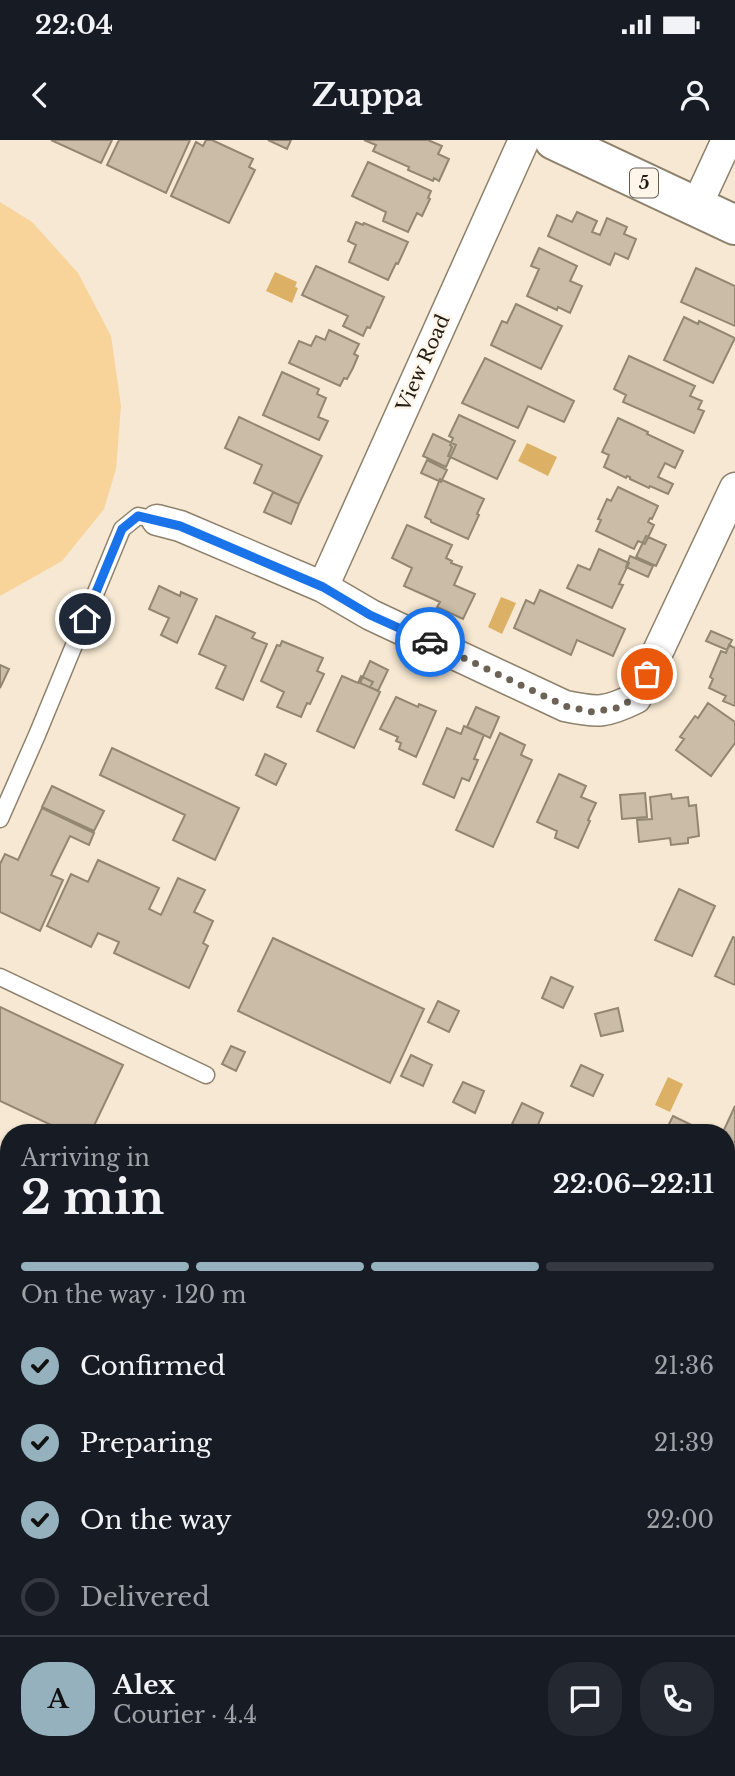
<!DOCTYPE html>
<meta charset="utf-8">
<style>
body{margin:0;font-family:"Libre Baskerville",serif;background:#242831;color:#f1f3f6;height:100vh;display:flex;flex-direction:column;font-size:26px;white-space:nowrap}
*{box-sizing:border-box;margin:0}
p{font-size:23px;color:#9ea1a6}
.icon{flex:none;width:38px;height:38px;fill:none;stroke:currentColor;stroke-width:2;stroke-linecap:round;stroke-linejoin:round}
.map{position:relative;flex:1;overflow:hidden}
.panel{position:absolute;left:0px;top:984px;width:735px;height:653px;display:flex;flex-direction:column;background:#171b24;border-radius:28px 28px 0 0;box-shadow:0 2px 5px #0004}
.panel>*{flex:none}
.pin{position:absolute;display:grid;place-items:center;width:60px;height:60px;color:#fff;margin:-30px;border:4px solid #fff;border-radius:50%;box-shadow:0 2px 7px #0007}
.courier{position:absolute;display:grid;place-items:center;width:70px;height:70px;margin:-35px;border:5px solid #1a73e8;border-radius:50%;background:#fff;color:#222;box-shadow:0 2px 9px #0007}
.head em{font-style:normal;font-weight:700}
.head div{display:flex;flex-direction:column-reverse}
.head{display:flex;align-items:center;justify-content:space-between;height:119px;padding:0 21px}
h1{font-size:46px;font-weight:700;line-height:52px}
.bar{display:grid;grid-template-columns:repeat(4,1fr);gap:10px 7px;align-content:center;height:84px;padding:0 21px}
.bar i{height:9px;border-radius:5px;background:#363941}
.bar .selected{background:#96b1be}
.bar p{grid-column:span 4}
.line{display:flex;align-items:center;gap:18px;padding:0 21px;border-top:2px solid #363941}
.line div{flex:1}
.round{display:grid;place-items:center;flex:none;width:74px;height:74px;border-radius:28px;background:#242831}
ol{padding:0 21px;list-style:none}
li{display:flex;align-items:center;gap:21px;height:77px}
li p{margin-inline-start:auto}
li .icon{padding:7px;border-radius:50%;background:#96b1be;color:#111;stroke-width:4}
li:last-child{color:#9ea1a6}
li i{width:38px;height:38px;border:4px solid #363941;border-radius:50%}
.status{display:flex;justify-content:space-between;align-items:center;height:49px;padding:0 35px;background:#171b24;direction:ltr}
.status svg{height:19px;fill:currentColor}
header{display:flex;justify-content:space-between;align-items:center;height:91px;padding:0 21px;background:#171b24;font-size:32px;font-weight:700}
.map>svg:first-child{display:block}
.green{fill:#f8d49a}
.water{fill:#dcb065}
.building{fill:#cabca6;stroke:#938672;stroke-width:2}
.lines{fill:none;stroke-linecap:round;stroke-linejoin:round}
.lane-casing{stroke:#8e816c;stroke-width:19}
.street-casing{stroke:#8e816c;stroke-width:33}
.highway-casing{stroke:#8e816c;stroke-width:42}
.lane{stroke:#fff;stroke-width:16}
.street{stroke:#fff;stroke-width:30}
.highway{stroke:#fff;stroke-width:38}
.done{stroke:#6c6356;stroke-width:7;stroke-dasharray:0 12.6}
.route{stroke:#1a73e8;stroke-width:9}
.labels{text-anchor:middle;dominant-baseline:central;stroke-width:5;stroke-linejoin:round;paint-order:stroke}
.shield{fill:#fff6e9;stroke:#645d54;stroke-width:2}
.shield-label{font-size:18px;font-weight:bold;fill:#221c14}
.street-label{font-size:19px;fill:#221c14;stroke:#fff6e9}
</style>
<div class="status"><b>22:04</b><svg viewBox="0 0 49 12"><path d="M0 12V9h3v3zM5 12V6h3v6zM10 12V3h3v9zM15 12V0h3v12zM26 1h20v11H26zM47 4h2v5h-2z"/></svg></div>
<header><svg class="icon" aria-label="back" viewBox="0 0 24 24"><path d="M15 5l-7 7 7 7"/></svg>Zuppa<svg class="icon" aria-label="person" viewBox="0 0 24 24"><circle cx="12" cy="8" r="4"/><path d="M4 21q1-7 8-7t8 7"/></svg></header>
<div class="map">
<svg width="735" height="1636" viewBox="0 0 735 1636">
<rect width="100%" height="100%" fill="#f6e8d2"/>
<path class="green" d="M0,62L32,82L78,133L111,196L121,266L116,329L104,369L62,421L0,456Z"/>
<path class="water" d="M275,132L297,142L295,147L298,148L292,163L266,151Z
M527,303L557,317L548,336L518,321Z
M501,457L516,463L502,494L488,487Z
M668,937L683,944L670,972L655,965Z"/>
<path class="building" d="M51,0H112L101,23Z
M119,0H190L166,53L107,25Z
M206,0H212L253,19L249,27L255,30L229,83L171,56L196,2L203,6Z
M268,0H291L287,9Z
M364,0H428L442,6L438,14L449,19L439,41L434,38L433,41L408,30L409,27L373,11L376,5Z
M368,22L431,51L428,58L430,59L422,76L417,73L408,92L383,81L386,72L352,56Z
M577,72L597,81L592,92L600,95L607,78L627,87L624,94L636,99L628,119L615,113L610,125L548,96L557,75L572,82Z
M356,82L363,85L364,83L408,102L398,124L396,123L388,140L349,122L356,105L348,101Z
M539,108L577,126L570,141L582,146L570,173L558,167L557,170L527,156L539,129L531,126Z
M316,126L384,157L370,188L367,187L363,196L343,186L348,176L302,155Z
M696,128L735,146V186L681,162Z
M516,164L562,186L541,229L491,205L502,181L507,183Z
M684,177L698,184L699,181L735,198L713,243L664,220Z
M329,190L359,204L354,214L358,216L353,228L347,239L344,238L340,246L289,223L299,201L311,206L316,196L325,200Z
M629,216L695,246L690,256L702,261L698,269L704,271L694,293L623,262L626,255L614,249Z
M485,218L574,261L564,282L528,266L518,288L462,263Z
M282,232L319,249L317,254L326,258L318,277L328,281L319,300L263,275Z
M459,275L515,301L497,339L448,316L452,307L450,305L453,298L449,296Z
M239,277L322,316L299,364L254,343L262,325L225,308Z
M618,278L648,292L647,294L683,311L675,328L665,323L658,337L673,344L668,354L650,346L649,348L630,339V337L627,336L626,338L604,327L609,315L602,312Z
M433,294L456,305L446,327L423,316Z
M427,320L447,330L441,342L421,333Z
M440,339L484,359L477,374L479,375L468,399L431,382V380L425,377Z
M618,347L658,366L652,379L650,378L648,382L654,385L645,404L638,401L634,409L596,391L601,380L598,379L607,359L611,361Z
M273,352L299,364L291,384L264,372Z
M407,385L452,405L446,418L452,421L451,423L462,427L454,445L475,454L463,479L437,467L440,462L404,446L412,428L392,418Z
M646,396L666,405L656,426L636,417Z
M599,409L629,423L619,444L623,445L612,468L567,448L578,425L590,430Z
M630,416L653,426L648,437L626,427Z
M159,446L180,456L181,452L197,459L177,503L161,495L169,478L149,469Z
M540,450L625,489L613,516L577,500L571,515L514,488L526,460L534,464Z
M216,476L255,493L252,498L267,504L243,560L216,548L226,526L199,514Z
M711,491L732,500L727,510L706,501Z
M282,501L323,518L317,531L324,534L310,564L307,563L301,577L277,567L284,552L261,541L277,505L280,506Z
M729,505L735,508V566L723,561L726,556L709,548L713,539L710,537L721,511L726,513Z
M370,521L388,530L378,551L360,543Z
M0,525L9,529L0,548Z
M342,536L358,543L361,536L373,542L370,547L380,552L354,608L317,591Z
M396,557L418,567L419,564L436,571L416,617L399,609L401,603L396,601L398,597L380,589Z
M708,563L735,582V603L711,636L676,610L684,599L680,597L695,576L698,578Z
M476,567L499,577L490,598L467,587Z
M464,586L484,595L474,619L478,620L469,641L462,638L454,658L423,644L447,588L461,594Z
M500,593L525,605L521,615L532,620L493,707L456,690Z
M112,608L239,668L215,720L173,700L185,675L100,635Z
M265,614L286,624L276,645L256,635Z
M559,634L586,646L581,657L596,663L588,680L590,681L578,708L555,698L557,691L537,682Z
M52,646L104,671L94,691L42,667Z
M645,653L647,677L622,679L620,655Z
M671,654L672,659L688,657L689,666L696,665L699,696L688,698V703L671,705L670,698L639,702L637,680L652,679L650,657Z
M42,668L94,693L89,705L70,696L51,735L63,740L40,791L0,772V724L5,714L18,720Z
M98,720L159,748L149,769L161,775L178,738L205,750L194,772L213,781L203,803L208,806L189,848L114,813L119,802L98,793L91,807L47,786L71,734L88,742Z
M679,749L715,766L692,816L655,800Z
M733,797L735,798V845L715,836Z
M273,798L424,869L390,943L238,871Z
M551,837L573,847L563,868L542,858Z
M438,861L459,871L449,892L428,882Z
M0,867L123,925L91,992H66L0,961Z
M618,868L623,891L601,896L595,874Z
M231,906L245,912L236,931L222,924Z
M411,915L432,925L423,946L401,936Z
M581,925L603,935L593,956L571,946Z
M463,942L484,951L475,973L453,962Z
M522,963L543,973L535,992H531L512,984Z
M735,966V1016L732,1015L734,1010L726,1006V992H723Z
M673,976L704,991L703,992H665Z
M726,1037L735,1041V1091L726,1087Z
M0,1105L9,1109V1165L0,1184Z
M726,1121L735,1125V1150L726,1146Z
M0,1289L9,1293V1328L0,1324Z
M0,1331L9,1335L0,1355Z
M9,1352V1458L0,1453V1370Z
M726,1428L733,1431L730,1440L726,1438Z
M726,1439L733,1442L735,1439V1479L726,1475Z
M726,1485L734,1488L731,1494L735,1496V1536L726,1532Z
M726,1551L735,1555V1589L730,1599L726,1597Z
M0,1619L9,1623V1628H19L37,1636H0Z
M726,1625L735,1629L733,1636L682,1635L678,1636L659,1628H726Z
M331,1628H368L364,1636H350Z
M437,1628H487L483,1636H441L435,1633Z"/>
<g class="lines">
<g class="lane-casing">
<path id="lane" d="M0,679L37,595L122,389L138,376L157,380
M0,837L206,935
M0,1246L9,1250
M194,1636L198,1628"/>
</g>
<g class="street-casing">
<path id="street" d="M696,67L727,0
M157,380L180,386L323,447L371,475L565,566C598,573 606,573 636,558L735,348
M323,447L524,0
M726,1291L735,1272
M563,1636L567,1628"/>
</g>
<g class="highway-casing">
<path id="highway" d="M554,0L735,85"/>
</g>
<use href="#lane" class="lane"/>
<use href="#street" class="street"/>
<use href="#highway" class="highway"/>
</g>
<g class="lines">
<path class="done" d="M430,502L565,566L592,572L616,568L636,558L647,534"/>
<path class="route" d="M85,479L122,389L138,376L180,386L323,447L370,475L430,502"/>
</g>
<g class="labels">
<rect class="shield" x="630" y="28.5" width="28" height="29" rx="5"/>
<g class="shield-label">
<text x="644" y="43">5</text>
</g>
<g class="street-label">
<text transform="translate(423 223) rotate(-66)">View Road</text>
</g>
</g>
</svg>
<div class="pin" style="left:647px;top:534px;background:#ea580c"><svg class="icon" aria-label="bag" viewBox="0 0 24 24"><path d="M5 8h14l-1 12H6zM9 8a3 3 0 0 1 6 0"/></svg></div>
<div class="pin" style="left:85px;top:479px;background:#1f2937"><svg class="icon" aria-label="home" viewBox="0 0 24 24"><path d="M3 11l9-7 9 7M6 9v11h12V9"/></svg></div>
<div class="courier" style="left:430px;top:502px"><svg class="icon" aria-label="car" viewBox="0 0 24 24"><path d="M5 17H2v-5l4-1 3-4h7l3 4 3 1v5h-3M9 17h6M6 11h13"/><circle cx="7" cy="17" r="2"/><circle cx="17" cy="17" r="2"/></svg></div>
<section class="panel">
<div class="head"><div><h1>2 min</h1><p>Arriving in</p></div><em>22:06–22:11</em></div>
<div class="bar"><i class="selected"></i><i class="selected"></i><i class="selected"></i><i></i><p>On the way · 120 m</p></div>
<ol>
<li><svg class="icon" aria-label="check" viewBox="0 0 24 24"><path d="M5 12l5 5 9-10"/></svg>Confirmed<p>21:36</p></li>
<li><svg class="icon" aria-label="check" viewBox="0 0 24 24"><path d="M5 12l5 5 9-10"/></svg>Preparing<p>21:39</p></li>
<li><svg class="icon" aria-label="check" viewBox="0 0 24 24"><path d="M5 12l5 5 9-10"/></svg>On the way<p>22:00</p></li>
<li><i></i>Delivered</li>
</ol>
<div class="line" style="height:126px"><b class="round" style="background:#96b1be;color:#111">A</b><div><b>Alex</b><p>Courier · 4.4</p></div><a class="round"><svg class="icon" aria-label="chat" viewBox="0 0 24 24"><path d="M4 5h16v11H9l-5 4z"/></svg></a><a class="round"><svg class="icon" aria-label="phone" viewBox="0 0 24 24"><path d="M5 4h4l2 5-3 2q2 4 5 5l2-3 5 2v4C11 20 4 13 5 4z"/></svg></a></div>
</section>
</div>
